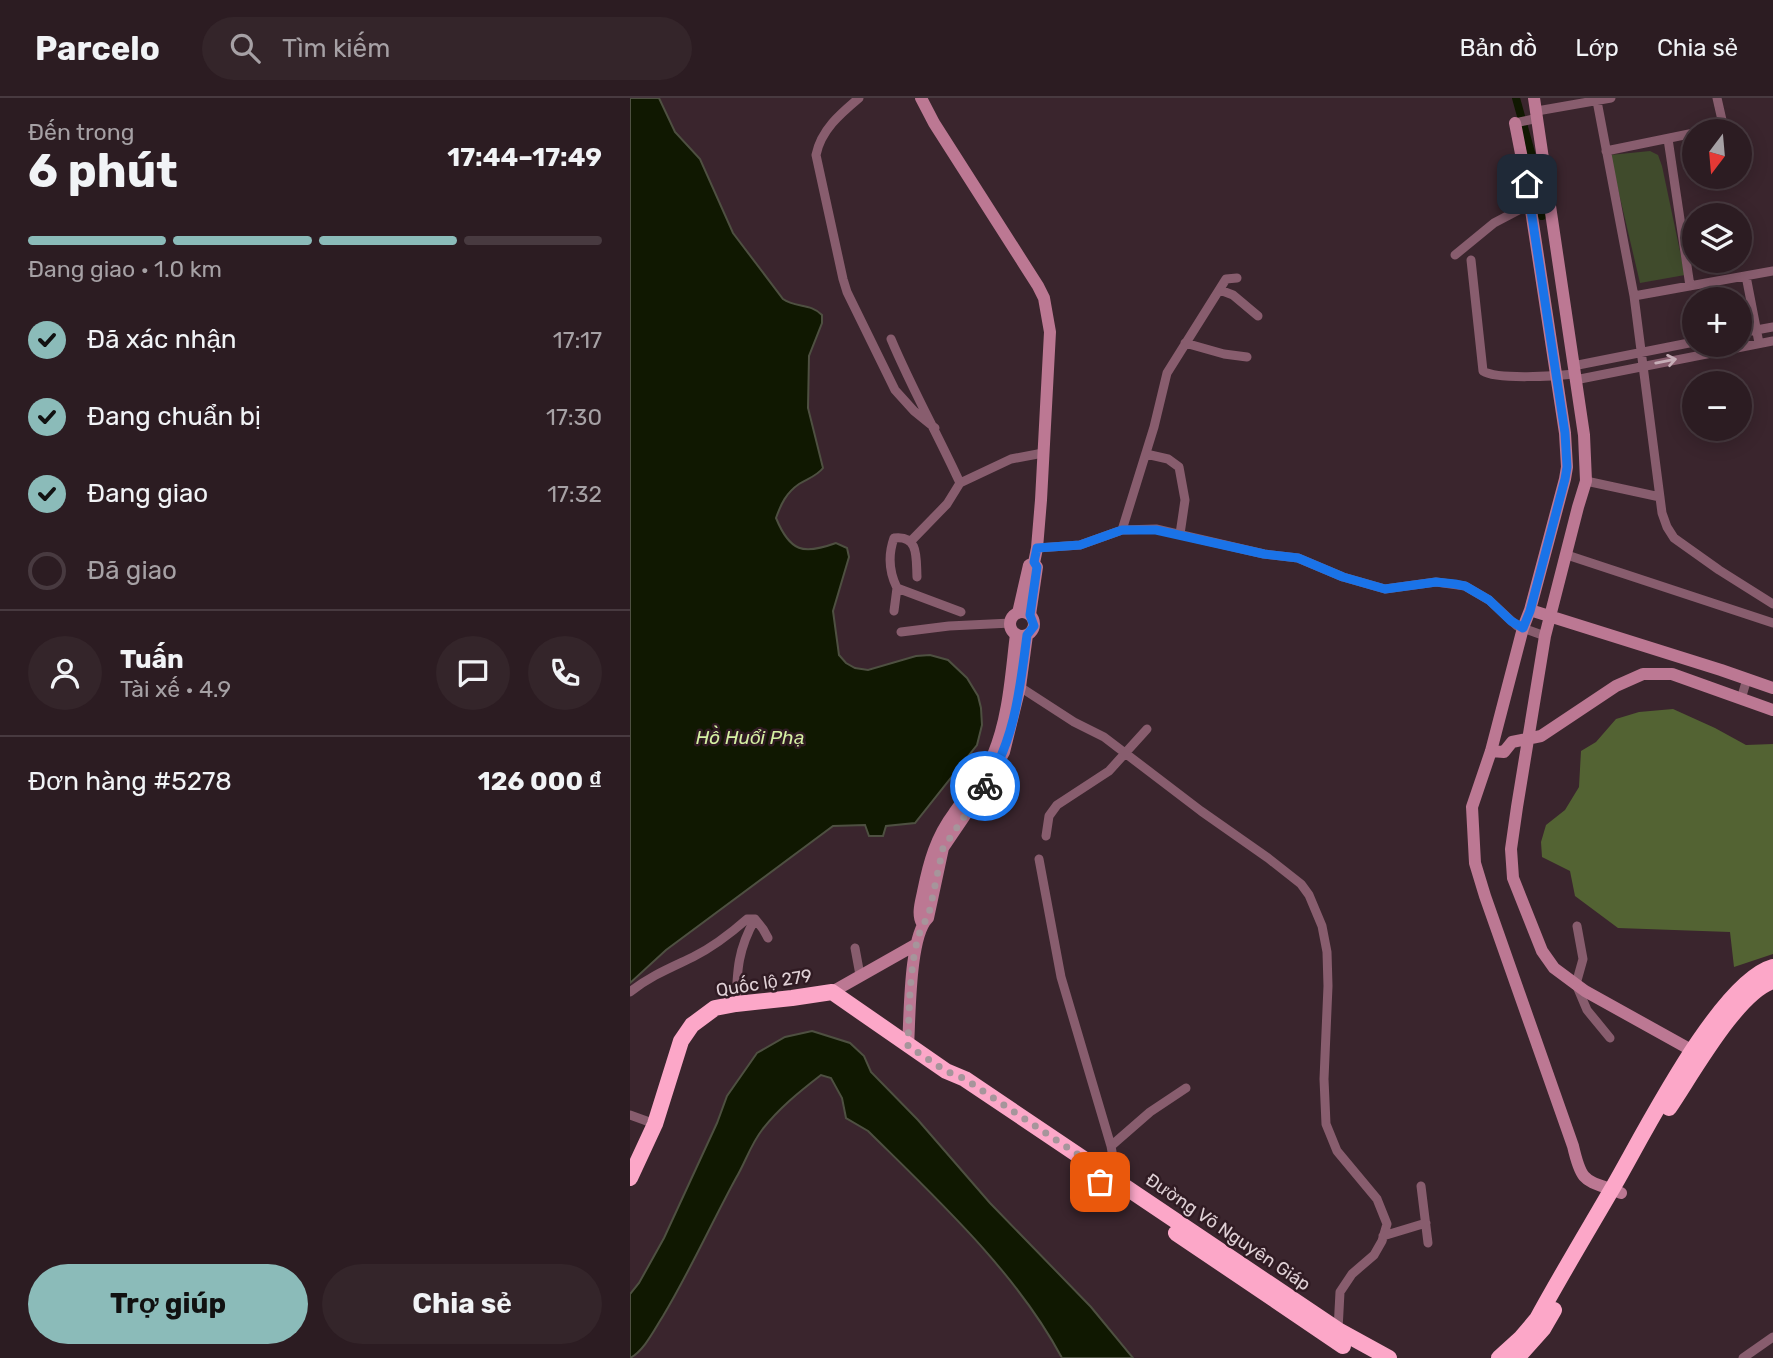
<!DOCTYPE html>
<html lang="vi">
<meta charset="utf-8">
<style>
body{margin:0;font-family:Rubik,sans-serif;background:#34252a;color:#f1f3f6;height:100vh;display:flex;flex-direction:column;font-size:26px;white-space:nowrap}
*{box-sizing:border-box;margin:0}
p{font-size:23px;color:#a6a1a5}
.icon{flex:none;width:38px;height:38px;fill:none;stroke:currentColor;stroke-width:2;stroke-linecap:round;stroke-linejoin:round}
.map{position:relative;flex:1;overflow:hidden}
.details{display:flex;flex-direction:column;background:#2c1c22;width:630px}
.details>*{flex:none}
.needle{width:46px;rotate:196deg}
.controls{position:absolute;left:1052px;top:21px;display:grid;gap:14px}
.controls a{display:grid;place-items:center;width:70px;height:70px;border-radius:50%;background:#2c1c22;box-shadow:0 4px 18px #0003,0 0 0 2px #483a40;font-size:35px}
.pin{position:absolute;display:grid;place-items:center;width:60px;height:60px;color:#fff;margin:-30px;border-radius:14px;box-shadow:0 4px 10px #0006}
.courier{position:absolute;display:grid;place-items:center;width:70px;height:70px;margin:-35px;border:5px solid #1a73e8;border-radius:50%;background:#fff;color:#222;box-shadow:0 2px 9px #0007}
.summary em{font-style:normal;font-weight:700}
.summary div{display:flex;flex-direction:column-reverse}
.summary{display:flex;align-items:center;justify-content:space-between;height:119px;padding:0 28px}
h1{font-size:46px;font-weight:700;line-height:52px}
.bar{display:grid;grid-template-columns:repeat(4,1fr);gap:10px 7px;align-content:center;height:84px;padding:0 28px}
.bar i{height:9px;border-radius:5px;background:#483a40}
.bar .selected{background:#8bbbb9}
.bar p{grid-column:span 4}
.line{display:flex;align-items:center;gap:18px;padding:0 28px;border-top:2px solid #483a40}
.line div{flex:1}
.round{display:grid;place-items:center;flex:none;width:74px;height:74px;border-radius:37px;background:#34252a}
ol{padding:0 28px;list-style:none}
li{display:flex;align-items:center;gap:21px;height:77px}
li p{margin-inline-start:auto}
li .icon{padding:7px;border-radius:50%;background:#8bbbb9;color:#111;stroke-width:4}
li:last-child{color:#a6a1a5}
li i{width:38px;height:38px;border:4px solid #483a40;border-radius:50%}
.button{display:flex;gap:14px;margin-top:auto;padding:14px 28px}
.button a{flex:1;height:80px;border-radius:42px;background:#8bbbb9;color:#111;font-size:28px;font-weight:700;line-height:80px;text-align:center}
.button a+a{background:#34252a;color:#f1f3f6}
header{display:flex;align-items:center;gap:42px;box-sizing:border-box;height:98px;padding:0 35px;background:#2c1c22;border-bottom:2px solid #483a40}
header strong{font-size:33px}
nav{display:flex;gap:38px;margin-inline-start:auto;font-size:24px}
.search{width:490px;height:63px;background:#34252a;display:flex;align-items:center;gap:18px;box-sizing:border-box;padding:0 24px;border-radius:38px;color:#a6a1a5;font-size:26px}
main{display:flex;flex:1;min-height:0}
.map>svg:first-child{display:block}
.green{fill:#404b2c}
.forest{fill:#536333}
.water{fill:#101801;stroke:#4e5041;stroke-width:2}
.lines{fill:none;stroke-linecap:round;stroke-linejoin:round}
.canal{stroke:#101801;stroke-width:8}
.street{stroke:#885d6e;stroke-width:9}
.secondary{stroke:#bc7893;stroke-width:12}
.highway{stroke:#fca7c8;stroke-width:16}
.oneway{stroke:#c6aeb7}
.done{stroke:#a6959b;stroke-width:7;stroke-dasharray:0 12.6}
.route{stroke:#1a73e8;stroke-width:9}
.labels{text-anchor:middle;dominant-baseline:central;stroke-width:5;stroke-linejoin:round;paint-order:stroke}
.street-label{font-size:18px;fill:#e0d1d6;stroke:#301b23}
.water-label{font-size:19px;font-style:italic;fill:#d5f0a3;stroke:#301b23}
</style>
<header>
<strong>Parcelo</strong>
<div class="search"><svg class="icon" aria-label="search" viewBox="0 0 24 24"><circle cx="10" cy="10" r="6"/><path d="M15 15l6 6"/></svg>Tìm kiếm</div>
<nav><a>Bản đồ</a><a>Lớp</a><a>Chia sẻ</a></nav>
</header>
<main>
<section class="details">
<div class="summary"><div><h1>6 phút</h1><p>Đến trong</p></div><em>17:44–17:49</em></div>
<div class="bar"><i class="selected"></i><i class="selected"></i><i class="selected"></i><i></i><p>Đang giao · 1.0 km</p></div>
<ol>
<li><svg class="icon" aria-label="check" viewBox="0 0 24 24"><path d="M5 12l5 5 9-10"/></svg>Đã xác nhận<p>17:17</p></li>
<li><svg class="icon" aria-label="check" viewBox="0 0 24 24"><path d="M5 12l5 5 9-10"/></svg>Đang chuẩn bị<p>17:30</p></li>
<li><svg class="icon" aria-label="check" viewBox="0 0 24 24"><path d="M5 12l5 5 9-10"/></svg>Đang giao<p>17:32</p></li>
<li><i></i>Đã giao</li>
</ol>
<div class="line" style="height:126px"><a class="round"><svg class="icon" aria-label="person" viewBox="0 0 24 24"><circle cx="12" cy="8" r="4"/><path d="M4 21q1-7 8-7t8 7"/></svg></a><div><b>Tuấn</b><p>Tài xế · 4.9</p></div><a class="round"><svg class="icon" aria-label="chat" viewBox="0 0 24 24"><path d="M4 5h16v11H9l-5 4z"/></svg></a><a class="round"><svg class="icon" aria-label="phone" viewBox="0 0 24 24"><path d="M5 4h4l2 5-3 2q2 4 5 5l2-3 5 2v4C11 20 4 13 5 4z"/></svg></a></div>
<div class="line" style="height:91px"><div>Đơn hàng #5278</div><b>126 000 ₫</b></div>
<div class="button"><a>Trợ giúp</a><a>Chia sẻ</a></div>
</section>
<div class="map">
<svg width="1143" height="1260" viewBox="0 0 1143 1260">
<rect width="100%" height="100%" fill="#3a252d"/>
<path class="green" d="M1020,53L1028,57L1032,68L1055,177L1010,185L980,57Z"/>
<path class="forest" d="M1043,611L1085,630L1116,647L1143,646V856L1104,869L1100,834L988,830L945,798L940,773L912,759L911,744L916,727L935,712L949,689L951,653L966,644L986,621L1009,614Z"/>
<path class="water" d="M0,0H29L45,34L70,61L103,135L153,201C165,210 181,205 192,217V225L179,258L178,310L193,370C187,378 177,381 169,386C156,395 151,406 146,420C160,454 173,457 206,445L217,450L219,459L203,513L209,557L216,565L225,570L238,572L286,558L300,557L318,562L337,580L348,598L351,610L352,627L347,647L285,725L256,728L253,738H239L235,727L203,728L36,852L0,885Z
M182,933L220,945L234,958L241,974L288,1022L360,1105L461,1209L503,1260H432C386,1174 307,1101 238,1033L216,1020L212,1000L201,980L191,977C169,994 148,1011 132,1032C121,1046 115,1065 106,1080C81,1126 60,1173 33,1218C24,1232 14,1253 0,1260V1196L9,1185L34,1140L87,1025L97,998L127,955L155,939Z"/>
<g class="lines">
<path class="canal" d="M886,0L902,58L912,118"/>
<path class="street" d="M229,0C210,16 191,32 186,57L213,181L217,194L265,292L284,313L305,330
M967,3L1004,198L1032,415L1037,429L1044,440L1089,472L1143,506
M907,13L981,0
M885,25L908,20
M1074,33L1083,32L1092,22L1087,0
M1038,41L1060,188
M976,53L1064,35
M825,157L864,125L900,106
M841,162L853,273C866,282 927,278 944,276
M1116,178L1129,245
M590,192L603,197L628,218
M1004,198L1143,173
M1110,235L1143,229
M261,241C282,291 308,337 330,385
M555,245L594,256L617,259
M943,268L1064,244
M945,282L1143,243
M516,356L538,361L549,369L555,402L550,436
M956,383L1030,399
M492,432L524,329L537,275L596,181L607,180
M281,443L317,406L330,385L381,361L413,355
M407,450L450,447L492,432L526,431L634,456L668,460L713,479L755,491L806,484L835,488L859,502L887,528L915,538
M937,457L1143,525
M287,479C286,459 289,437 264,440C258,457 259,474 267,490L331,514
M264,513L267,490
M271,534L319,528L381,525
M390,589L444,624L474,639L571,713L638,760L671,786L679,797L692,828L697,854L698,888L694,981L696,1026L707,1053L747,1101L757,1126L752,1143L744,1157L722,1176L710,1194L708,1232
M1111,601L1117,581
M416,738L419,718L427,707L479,673L517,631
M409,761L431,879L481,1048L487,1082
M125,821L133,831L138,840
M947,828L953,861L946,886L957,912L980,940
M225,850L230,877
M0,894C20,878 40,870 63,859C83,849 100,836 117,821H125
M106,906C107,872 108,851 125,821
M0,1017L25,1026
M481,1048L520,1014L556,990
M791,1088L798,1145
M753,1138L796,1125
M1113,1260L1143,1239"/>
<path class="secondary" d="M291,0L304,25L408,188L414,200L420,234L411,402L407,450L404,465L407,469L400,517
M904,0L954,337L956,383L948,409L915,538L887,709L881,751L883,780L912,853L924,870L955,893L1063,953
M885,25L897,86L935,335L937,369L935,381L900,512L893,530L861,653L842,709L845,765L855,798L943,1048C952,1087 955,1081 991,1095
M900,512L1091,572L1143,590
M380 526a12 12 0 1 1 24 0a12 12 0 1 1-24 0Z
M388,515L399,467L404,465
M861,653L874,654L882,644L911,638L986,588L1013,576H1042L1143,612
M292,825C287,816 291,804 293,794C299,764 306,739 324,715C337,696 354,678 363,657C379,619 381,576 386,536
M202,894L285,847
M278,948C280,919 279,838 298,820L313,750L357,685L374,654L390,589L397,537"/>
<path class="highway" d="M1039,1010C1061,978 1107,894 1143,883
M0,1080L25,1026L51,943L62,927L85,910L106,906L162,900L202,894L316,973L335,981L708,1232L759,1260
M546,1135L713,1248
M869,1260L891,1240L907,1221C931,1177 957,1134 982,1091C1012,1040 1089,884 1143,869
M887,1260L913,1231L924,1212"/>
</g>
<defs><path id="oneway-shaft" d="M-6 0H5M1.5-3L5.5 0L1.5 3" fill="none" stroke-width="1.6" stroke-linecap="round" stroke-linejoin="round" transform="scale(1.75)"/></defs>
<use class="oneway" href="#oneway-shaft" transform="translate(1036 263) rotate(-11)"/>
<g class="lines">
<path class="done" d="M355,688L313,750L298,820C279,838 279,920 278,948L316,973L335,981L477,1076L470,1084"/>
<path class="route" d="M355,688C385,643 390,590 397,537L404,528L400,517L407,469L404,464L407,450L450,447L492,432H526L634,456L668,460L713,479L755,491L806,484L825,486L835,488L859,502L881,523L893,530L900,513L935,381L937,369L935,335L897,86"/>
</g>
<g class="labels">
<g class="street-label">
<text transform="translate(134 885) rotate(-9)">Quốc lộ 279</text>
<text transform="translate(598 1134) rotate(34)">Đường Võ Nguyên Giáp</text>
</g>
<g class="water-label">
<text x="120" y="639">Hồ Huổi Phạ</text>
</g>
</g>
</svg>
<div class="controls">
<a><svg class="needle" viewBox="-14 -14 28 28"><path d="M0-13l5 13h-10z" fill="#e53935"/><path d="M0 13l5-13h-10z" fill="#a6a1a5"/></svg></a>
<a><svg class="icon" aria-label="layers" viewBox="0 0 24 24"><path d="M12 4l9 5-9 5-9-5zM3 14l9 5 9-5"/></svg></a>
<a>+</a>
<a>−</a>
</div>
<div class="pin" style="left:470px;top:1084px;background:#ea580c"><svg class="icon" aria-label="bag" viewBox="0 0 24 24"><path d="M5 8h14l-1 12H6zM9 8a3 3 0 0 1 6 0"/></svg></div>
<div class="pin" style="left:897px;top:86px;background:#1f2937"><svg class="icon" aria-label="home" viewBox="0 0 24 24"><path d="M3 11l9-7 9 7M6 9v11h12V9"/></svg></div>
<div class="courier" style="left:355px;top:688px"><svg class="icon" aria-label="bike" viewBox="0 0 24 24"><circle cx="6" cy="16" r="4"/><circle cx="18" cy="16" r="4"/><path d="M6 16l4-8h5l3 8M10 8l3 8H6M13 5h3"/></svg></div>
</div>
</main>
